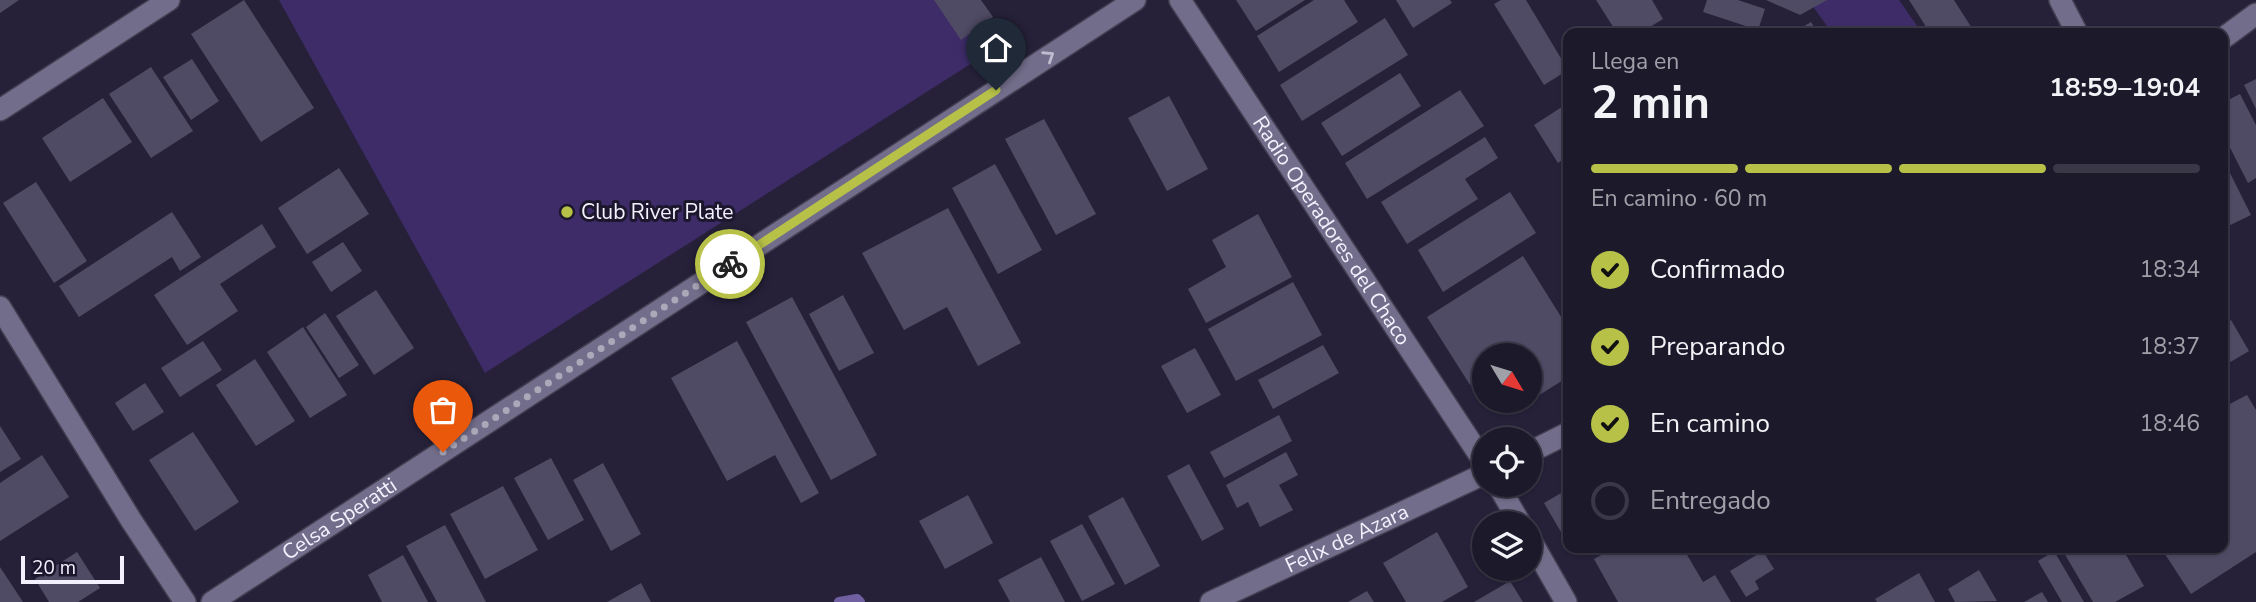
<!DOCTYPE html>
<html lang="es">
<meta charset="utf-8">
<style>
body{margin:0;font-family:"Nunito Sans",sans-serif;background:#292637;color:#f1f3f6;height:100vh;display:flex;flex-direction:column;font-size:26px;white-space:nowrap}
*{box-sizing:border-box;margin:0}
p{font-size:23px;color:#a0a0a9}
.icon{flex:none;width:38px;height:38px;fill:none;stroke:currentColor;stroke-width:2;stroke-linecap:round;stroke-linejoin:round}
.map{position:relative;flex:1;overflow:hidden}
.sheet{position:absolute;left:1563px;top:28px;width:665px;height:525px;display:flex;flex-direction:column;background:#1c192b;border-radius:14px;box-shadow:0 2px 5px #0004,0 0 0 2px #3a3847}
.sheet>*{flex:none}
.needle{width:46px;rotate:128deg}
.controls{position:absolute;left:1472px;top:343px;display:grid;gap:14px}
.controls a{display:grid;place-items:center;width:70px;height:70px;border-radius:50%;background:#1c192b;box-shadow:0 2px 5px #0004,0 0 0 2px #3a3847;font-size:35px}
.scale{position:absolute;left:21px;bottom:18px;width:103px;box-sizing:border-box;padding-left:7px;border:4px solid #f3f1fe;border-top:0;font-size:19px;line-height:24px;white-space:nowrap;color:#f3f1fe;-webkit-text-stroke:5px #1d172e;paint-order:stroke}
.pin{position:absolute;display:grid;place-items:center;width:60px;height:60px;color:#fff;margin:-72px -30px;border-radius:50% 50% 50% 0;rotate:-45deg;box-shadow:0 0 7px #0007}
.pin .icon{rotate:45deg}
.courier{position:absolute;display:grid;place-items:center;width:70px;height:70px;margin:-35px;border:5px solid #b7c148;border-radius:50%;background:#fff;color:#222;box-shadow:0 2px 9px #0007}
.summary em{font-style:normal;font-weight:700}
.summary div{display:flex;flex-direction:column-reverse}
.summary{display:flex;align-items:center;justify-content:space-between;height:119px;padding:0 28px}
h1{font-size:46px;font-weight:700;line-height:52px}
.bar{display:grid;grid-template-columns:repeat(4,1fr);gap:10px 7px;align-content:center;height:84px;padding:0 28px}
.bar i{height:9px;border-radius:5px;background:#3a3847}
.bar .selected{background:#b7c148}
.bar p{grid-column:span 4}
ol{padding:0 28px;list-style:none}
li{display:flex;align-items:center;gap:21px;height:77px}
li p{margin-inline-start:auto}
li .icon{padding:7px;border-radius:50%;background:#b7c148;color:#111;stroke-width:4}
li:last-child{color:#a0a0a9}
li i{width:38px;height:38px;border:4px solid #3a3847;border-radius:50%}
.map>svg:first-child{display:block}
.green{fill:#3d2c68}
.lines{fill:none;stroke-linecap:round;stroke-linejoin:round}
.stream{stroke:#7060a2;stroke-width:10}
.building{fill:#504b65}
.minor-casing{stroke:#423d50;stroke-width:24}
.minor{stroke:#726d8a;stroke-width:21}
.oneway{stroke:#bfbcd0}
.done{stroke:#aba8b9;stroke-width:7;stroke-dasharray:0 12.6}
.route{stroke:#b7c148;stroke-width:9}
.poi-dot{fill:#b7c148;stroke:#1d172e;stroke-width:2.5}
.labels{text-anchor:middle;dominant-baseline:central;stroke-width:6;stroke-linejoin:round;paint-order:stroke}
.poi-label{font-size:21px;fill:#f3f1fe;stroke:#1d172e;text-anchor:start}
.street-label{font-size:21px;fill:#f3f1fe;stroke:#1d172e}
</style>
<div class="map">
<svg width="2256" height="602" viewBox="0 0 2256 602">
<rect width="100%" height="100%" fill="#262139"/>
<path class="green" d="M279,0H963L991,51L485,373Z
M1819,0H1899L1922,33H1832L1812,5Z"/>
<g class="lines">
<path class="stream" d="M839,602L857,599L860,602"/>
</g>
<path class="building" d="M0,0H19L0,13Z
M244,0L314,108L261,142L191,34Z
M934,0H981L993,17L961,40Z
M1236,0H1305L1256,31Z
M1314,0H1344L1358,22L1279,72L1257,36Z
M1396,0H1450L1452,3L1413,28Z
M1501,0H1526L1568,70L1544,85L1494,4Z
M1596,0H1652L1663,19L1640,33H1617Z
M1707,0H1738L1765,9L1758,30L1703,12Z
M1766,0H1827L1800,15Z
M1909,0H1954L1975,33H1930Z
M1385,18L1408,55L1302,121L1280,85Z
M1811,22L1818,33H1793Z
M192,59L219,101L191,120L163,77Z
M151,67L193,131L151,158L109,94Z
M1400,73L1421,106L1342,156L1321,123Z
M2256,79V109L2244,85Z
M1460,90L1484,126L1367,199L1345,163Z
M2240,94L2256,125V178L2248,183L2222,132V103Z
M1169,96L1208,169L1167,191L1128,118Z
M103,98L132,142L70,182L42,138Z
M1568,103V156L1558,163L1534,125Z
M1044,119L1096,214L1056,235L1005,139Z
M1485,137L1498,158L1465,179L1478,199L1407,244L1381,202Z
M2222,157L2251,215L2222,229Z
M995,164L1042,250L998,274L952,188Z
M339,168L369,214L307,254L278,208Z
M36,182L87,261L54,283L3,203Z
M1510,192L1536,233L1443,292L1418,250Z
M948,208L1021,343L978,366L947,307L904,330L862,253Z
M172,212L201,257L180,271L172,257L79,317L59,286Z
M1258,214L1292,277L1206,323L1188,289L1226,267L1212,240Z
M262,224L276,247L220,284L238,311L187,345L154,295Z
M343,242L362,271L331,292L312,262Z
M1523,256L1568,328V377L1533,399L1530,394V355H1484V376L1470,385L1427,317Z
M1293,282L1322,335L1236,381L1208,329Z
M376,290L414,348L374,375L336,316Z
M843,295L874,353L839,371L809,314Z
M792,297L877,455L831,480L746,322Z
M325,313L359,365L339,378L306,327Z
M2231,320L2249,351L2222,367V325Z
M303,327L347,395L310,418L267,352Z
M203,341L222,370L180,397L161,368Z
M737,341L819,493L801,503L775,455L727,481L671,378Z
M1323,345L1339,373L1273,409L1258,380Z
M1195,348L1221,395L1187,413L1161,366Z
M255,359L295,421L256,446L216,385Z
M145,383L164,412L133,431L115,403Z
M2247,395L2256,410V552L2191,594L2161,548H2222V408Z
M1279,415L1292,441L1224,478L1210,452Z
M0,426L21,459L0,472Z
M193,432L239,502L195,531L149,460Z
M1286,452L1298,475L1279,485L1293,510L1260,527L1248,502L1237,508L1226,485Z
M42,455L69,497L0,541V483Z
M551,458L584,520L548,540L514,478Z
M603,463L641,534L611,551L573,480Z
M1189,464L1224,529L1202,541L1167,476Z
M503,486L538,550L485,579L450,514Z
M1568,489V544L1544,503Z
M968,495L993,543L945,569L919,521Z
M1123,497L1160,566L1125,585L1088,516Z
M1082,524L1115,584L1082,601L1050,541Z
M445,525L486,602H437L406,546Z
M1437,532L1468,587L1442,602H1406L1383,563Z
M1614,548H1683L1703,582L1715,575L1731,602H1618L1594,559Z
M2061,548H2122L2144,586L2115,602H2093Z
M1763,551L1774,569L1755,581L1759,589L1746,597L1730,571Z
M2054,551L2084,602H2062L2038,561Z
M77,552L100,588L78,602H49L35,579Z
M403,555L428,602H382L368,575Z
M1041,557L1065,602H1010L998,580Z
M0,567L23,602H0Z
M1979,570L1997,601L1955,602L1948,589Z
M1919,573L1935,602H1877L1875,599Z
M1510,581L1523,602H1474Z
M641,583L651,602H607Z
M1367,591L1374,602H1348Z
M2042,592L2048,602H2024Z"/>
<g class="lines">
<g class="minor-casing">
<g id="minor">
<path id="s1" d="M1180,0L1484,462"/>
<path d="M2060,0L2077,33"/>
<path d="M2222,39L2256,14"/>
<path d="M0,110L169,0"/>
<path d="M0,307L131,520L185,602"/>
<path d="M1530,452L1568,433"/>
<path d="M1498,485L1520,523"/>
<path d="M1530,539L1566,602"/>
<path id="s2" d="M212,602L1135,0"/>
<path id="s3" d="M1211,602L1484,474"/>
</g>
</g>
<use href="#minor" class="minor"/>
</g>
<defs><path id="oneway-chevron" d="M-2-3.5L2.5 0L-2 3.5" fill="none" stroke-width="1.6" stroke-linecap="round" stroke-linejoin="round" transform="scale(1.75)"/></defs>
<use class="oneway" href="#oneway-chevron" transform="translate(1049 56) rotate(-33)"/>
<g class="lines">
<path class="done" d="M443,452L730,264"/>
<path class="route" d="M730,264L996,90"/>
</g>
<circle class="poi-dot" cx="567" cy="212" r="7"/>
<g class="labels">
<g class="poi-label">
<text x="581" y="212">Club River Plate</text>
</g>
<g class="street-label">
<text stroke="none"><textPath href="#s1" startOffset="276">Radio Operadores del Chaco</textPath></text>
<text stroke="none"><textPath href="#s2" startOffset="152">Celsa Speratti</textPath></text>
<text stroke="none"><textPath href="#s3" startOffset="150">Felix de Azara</textPath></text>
</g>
</g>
</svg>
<div class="controls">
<a><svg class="needle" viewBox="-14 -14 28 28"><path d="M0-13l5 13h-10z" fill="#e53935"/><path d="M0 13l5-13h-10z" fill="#a0a0a9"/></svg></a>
<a><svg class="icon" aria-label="locate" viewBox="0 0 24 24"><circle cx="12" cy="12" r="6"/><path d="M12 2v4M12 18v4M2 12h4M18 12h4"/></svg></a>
<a><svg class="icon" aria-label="layers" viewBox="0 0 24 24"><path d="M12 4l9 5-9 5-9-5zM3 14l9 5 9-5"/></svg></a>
</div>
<div class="scale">20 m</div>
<div class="pin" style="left:443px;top:452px;background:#ea580c"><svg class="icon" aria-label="bag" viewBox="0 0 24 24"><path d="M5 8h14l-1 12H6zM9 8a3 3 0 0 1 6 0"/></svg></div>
<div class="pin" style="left:996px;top:90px;background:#1f2937"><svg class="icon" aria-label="home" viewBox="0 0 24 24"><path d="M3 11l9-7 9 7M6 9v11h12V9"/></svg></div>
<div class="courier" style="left:730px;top:264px"><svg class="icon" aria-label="bike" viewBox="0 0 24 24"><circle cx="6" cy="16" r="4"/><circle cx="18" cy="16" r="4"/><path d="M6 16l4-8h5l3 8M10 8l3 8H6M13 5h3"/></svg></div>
<section class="sheet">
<div class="summary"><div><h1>2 min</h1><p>Llega en</p></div><em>18:59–19:04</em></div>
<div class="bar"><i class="selected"></i><i class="selected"></i><i class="selected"></i><i></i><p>En camino · 60 m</p></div>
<ol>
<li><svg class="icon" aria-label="check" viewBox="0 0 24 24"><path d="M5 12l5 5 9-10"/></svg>Confirmado<p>18:34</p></li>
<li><svg class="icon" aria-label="check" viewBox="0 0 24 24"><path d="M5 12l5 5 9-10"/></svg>Preparando<p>18:37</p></li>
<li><svg class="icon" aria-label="check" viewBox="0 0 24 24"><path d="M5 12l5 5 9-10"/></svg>En camino<p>18:46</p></li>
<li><i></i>Entregado</li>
</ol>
</section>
</div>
